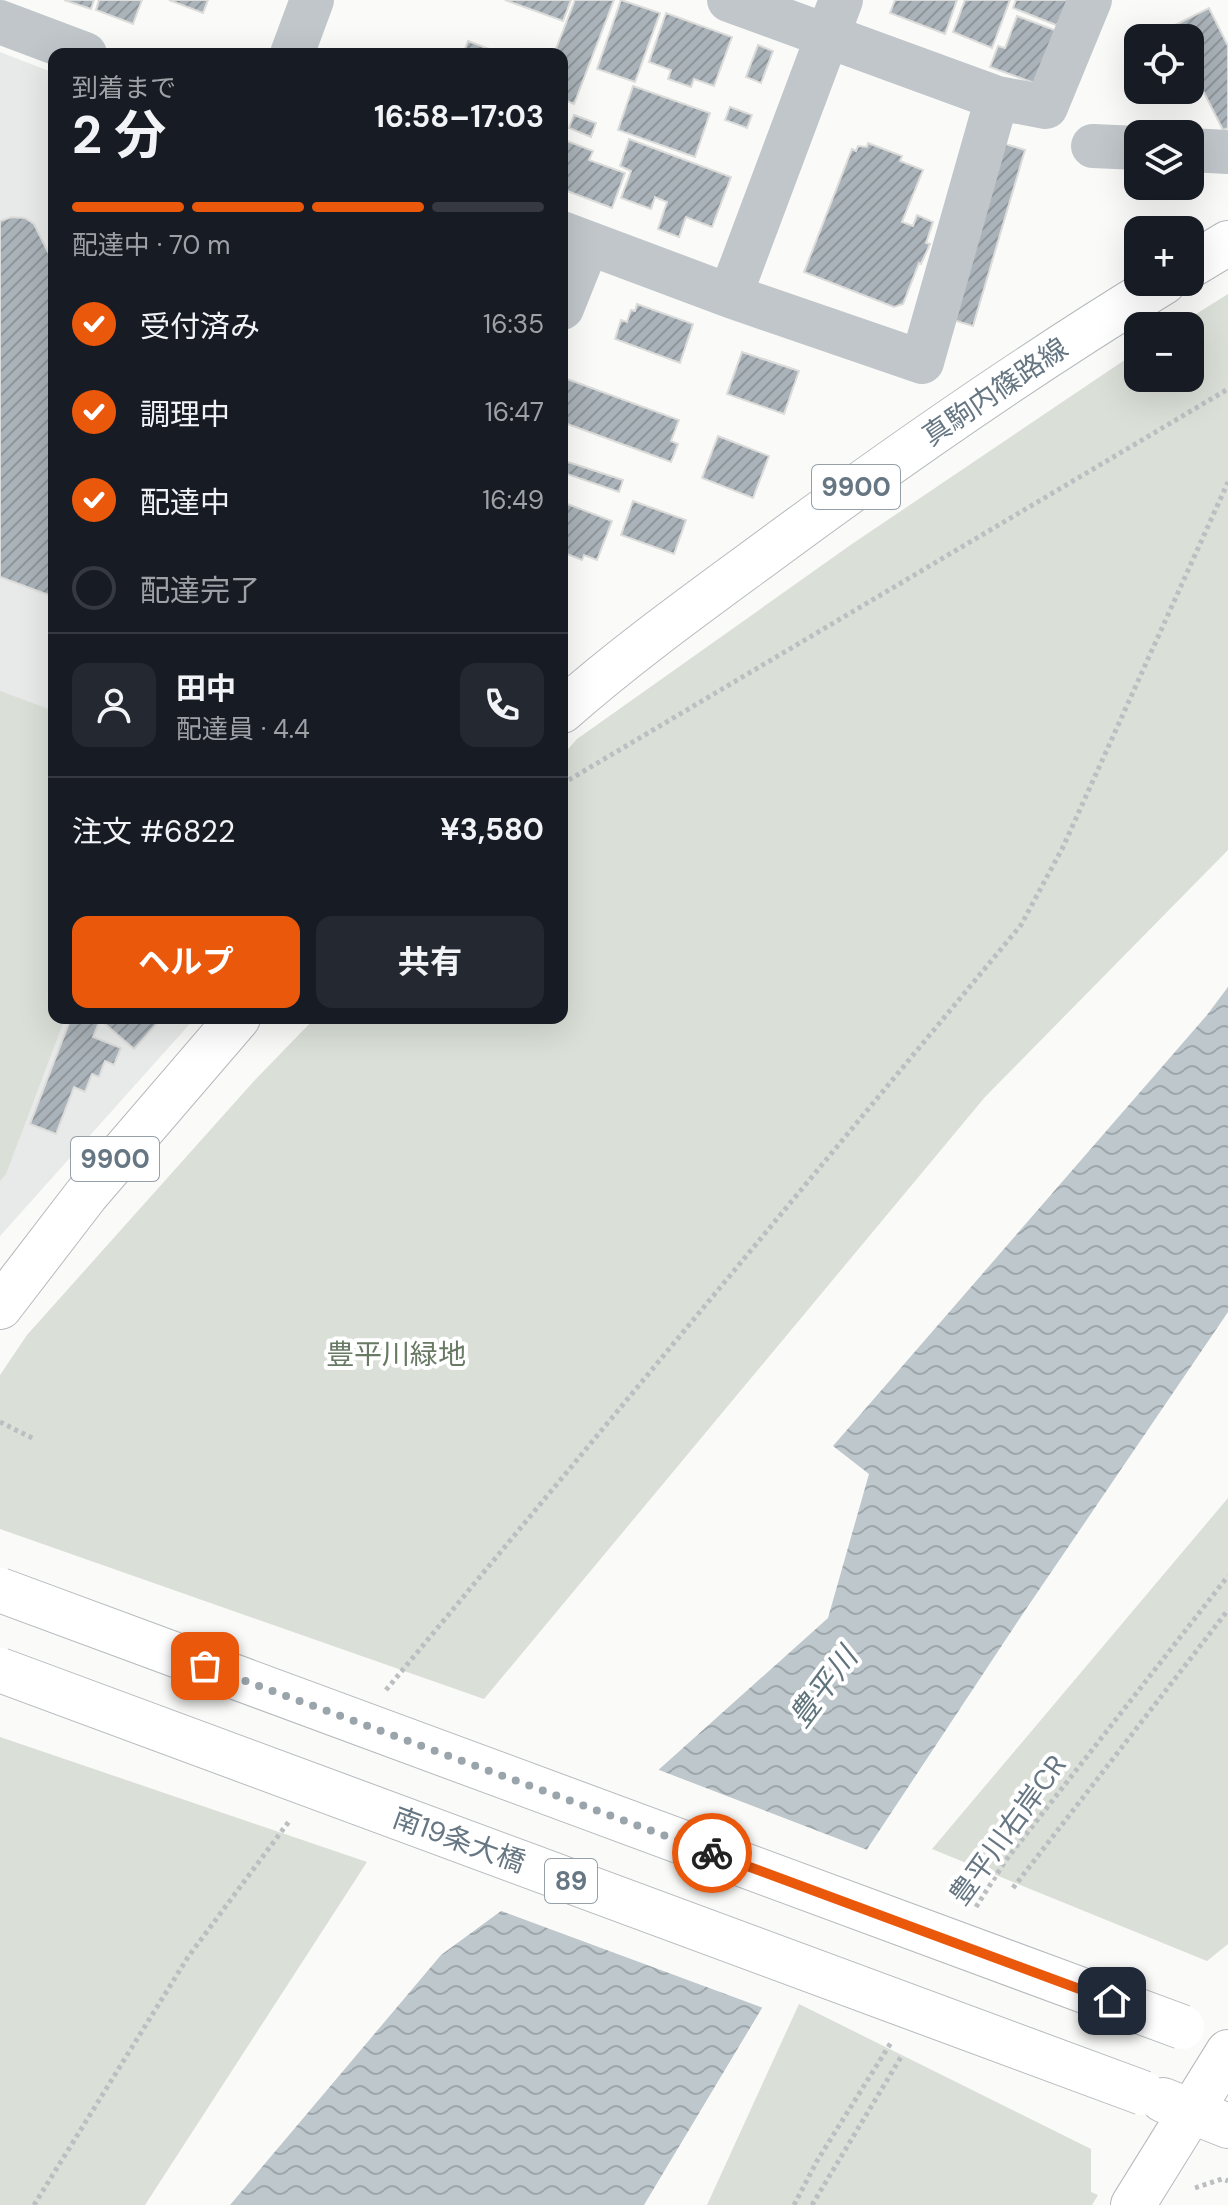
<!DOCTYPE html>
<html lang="ja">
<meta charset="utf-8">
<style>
body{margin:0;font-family:"DM Sans","Noto Sans JP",sans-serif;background:#242831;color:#f1f3f6;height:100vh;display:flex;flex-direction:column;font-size:30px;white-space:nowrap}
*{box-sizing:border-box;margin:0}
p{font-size:26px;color:#9ea1a6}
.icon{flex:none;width:44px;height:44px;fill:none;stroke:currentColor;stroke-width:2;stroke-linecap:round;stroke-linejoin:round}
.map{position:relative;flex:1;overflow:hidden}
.sheet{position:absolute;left:48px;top:48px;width:520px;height:976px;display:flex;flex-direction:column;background:#171b24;border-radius:16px;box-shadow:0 8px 32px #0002}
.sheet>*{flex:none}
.controls{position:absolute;left:1124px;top:24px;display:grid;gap:16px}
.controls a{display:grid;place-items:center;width:80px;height:80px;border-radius:16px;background:#171b24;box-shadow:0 8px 32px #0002;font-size:40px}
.pin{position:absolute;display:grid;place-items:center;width:68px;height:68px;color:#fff;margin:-34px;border-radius:16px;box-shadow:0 4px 12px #0006}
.courier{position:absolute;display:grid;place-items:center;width:80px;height:80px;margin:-40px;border:6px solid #ea580c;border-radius:50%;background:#fff;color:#222;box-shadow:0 2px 10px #0007}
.head em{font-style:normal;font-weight:700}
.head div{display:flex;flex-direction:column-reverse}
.head{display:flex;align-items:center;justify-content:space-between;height:136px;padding:0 24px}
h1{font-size:52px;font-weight:700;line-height:60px}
.bar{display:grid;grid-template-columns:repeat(4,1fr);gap:12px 8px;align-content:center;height:96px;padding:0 24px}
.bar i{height:10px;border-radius:6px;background:#363941}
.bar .active{background:#ea580c}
.bar p{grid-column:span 4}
.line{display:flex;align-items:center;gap:20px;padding:0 24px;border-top:2px solid #363941}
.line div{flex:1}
.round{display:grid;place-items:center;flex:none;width:84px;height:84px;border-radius:16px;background:#242831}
ol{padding:0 24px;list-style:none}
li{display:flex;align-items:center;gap:24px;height:88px}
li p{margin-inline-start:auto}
li .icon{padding:8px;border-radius:50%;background:#ea580c;color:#fff;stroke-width:4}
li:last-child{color:#9ea1a6}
li i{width:44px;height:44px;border:4px solid #363941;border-radius:50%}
.action{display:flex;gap:16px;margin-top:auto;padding:16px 24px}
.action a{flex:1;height:92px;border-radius:16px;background:#ea580c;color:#fff;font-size:32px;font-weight:700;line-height:92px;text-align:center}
.action a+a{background:#242831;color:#f1f3f6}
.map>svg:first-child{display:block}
.built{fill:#e8e9e9}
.green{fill:#dadfd7}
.water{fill:url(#water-waves)}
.pier{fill:#fafaf8}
.building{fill:url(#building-hatch);stroke:#dcdcda;stroke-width:2}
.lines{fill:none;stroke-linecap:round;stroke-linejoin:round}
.major-casing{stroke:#b5babe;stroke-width:46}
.path{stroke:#bcbfc2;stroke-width:5;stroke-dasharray:4 4;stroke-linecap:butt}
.minor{stroke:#c1c6ca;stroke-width:44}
.major{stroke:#fff;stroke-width:44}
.major-bridge-casing{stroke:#b5babe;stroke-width:46;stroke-linecap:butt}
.major-bridge{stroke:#fff;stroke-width:44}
.done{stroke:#9aa4ab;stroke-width:8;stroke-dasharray:0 14.4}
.route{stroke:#ea580c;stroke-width:10}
.labels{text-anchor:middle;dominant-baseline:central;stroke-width:8;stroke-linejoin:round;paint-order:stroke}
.shield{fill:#fff;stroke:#949fa8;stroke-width:2}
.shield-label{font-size:26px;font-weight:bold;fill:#667682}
.street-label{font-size:28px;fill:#667682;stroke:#fff}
.park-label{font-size:28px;fill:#687a64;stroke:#fff}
.water-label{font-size:30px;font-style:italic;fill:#60747c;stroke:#fff}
</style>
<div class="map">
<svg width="1228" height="2205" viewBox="0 0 1228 2205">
<defs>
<pattern id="water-waves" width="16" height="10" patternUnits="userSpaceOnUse" patternTransform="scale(2)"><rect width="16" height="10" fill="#bdc7cc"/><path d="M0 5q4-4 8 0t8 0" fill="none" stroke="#9da6ab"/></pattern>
<pattern id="building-hatch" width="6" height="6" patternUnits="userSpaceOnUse" patternTransform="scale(2)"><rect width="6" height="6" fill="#aab3b9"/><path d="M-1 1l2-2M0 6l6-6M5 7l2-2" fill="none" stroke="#8e969c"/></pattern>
</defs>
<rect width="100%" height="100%" fill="#fafaf8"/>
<path class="built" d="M0,52L54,73V1018H195L0,1236Z"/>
<path class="green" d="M1228,294V850L985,1097L484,1699L0,1529V1375L27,1335L254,1081L315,1018H562V756L577,739L852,544L1138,351V378H1190V326H1177Z
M0,691L54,711V1018H65L6,1174L0,1181Z
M1228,1498V1944L1207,1961L932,1849Z
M0,1737L367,1862L145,2205H0Z
M799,2004L1091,2149V2192L1098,2195L1092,2205H707Z"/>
<path class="water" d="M1228,987V1312L1022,1615L762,2008L644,2205H230L441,1955L501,1911L828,1618L869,1474L833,1446L1207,1015Z"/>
<path class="pier" d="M654,1768L870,1851L766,2009L496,1909Z"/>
<path class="building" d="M64,0H94L91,9Z
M99,0H142L133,24L96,10Z
M169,0H208L203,13Z
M505,0H571L563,21Z
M575,0H614L574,104L562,99V54H554Z
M621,0L660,13L635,82L597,69Z
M895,0H957L945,34L890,13Z
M965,0H1010L992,48L953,32Z
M1016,0H1075L1056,25L1013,8Z
M1209,8L1228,46V128L1223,130L1190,65V38H1177L1171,27Z
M666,13L732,37L714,86L694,79L691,87L668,79L671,70L649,62Z
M1017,16L1065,34L1037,84L990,67L998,46L1005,48Z
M1138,40V71L1126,66Z
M468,41L502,54H463Z
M758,45L773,51L761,83L746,77Z
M633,86L710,113L695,157L618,130Z
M730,107L752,115L747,128L725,120Z
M574,115L596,123L591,137L569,128Z
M562,139L593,151L589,160L625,173L612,208L562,189Z
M629,139L731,177L712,227L686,217L679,237L658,229L667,202L655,197L651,209L621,198L631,171L620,166Z
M868,143L902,156L900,161L923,170L902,222L913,226L917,215L933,222L926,243L930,244L921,264L919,263L903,304L894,307L804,272L852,149L856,151L858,146L867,147Z
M1002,143L1025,150L973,326L950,319Z
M12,217L25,218L34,224L51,258L54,281L52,304L54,305V597L0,577V221Z
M637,304L693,324L680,363L615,339L621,320L627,322L631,310L635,311Z
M742,352L799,371L784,414L727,394Z
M567,379L679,420L671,441L678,444L671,462L562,422V393Z
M718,436L769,456L753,498L702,478Z
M568,462L623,480L619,492L564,473Z
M633,501L686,520L674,554L621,535Z
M562,502L612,521L597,560L584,555L582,560L562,552Z
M71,1018L100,1020L93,1037L121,1048L114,1065L105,1061L99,1077L92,1074L85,1092L74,1087L56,1134L30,1124Z
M109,1018H162L134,1049L104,1023Z"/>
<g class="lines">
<g class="major-casing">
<path id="major" d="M1190,266L1228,243
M562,711C630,651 705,598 778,544C903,452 1031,363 1164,282
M0,1307L86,1195L238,1018
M1163,2100L1228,2126
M1133,2205L1228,2052"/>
</g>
<path class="path" d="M562,784L1228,389
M0,1422L34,1439
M386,1690L1021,925L1063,847L1228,482
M1013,1888L1228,1610
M976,1907L1006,1860L1228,1576
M1195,2188L1222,2179L1228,2181
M34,2205L188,1957L290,1820
M794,2205L817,2161L892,2041
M812,2205L901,2057"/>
<path class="minor" d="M729,0L997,98L1046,107L1090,0
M0,22L85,54
M292,54L312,0
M1093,146L1138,148
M1190,150L1228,152
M562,233L730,296L841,0
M730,296L922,362L997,98
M562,308L588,243"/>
<use href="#major" class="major"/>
<g class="major-bridge-casing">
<path id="major-bridge" d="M0,1590L1182,2027
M0,1670L1143,2093"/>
</g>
<use href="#major-bridge" class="major-bridge"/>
</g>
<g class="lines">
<path class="done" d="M205,1666L712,1853"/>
<path class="route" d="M712,1853L1112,2001"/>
</g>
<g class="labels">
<g class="shield">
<rect x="812" y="465" width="88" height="44" rx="6"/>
<rect x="71" y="1137" width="88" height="44" rx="6"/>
<rect x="545" y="1859" width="52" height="44" rx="6"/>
</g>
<g class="shield-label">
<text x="856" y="487">9900</text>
<text x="115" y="1159">9900</text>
<text x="571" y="1881">89</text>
</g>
<g class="street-label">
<text transform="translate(995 392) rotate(-34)">真駒内篠路線</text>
<text transform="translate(1008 1830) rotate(-54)">豊平川右岸CR</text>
<text transform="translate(459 1840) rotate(20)">南19条大橋</text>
</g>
<g class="park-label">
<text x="396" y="1354">豊平川緑地</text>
</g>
<g class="water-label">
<text transform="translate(823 1687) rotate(-53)">豊平川</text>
</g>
</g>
</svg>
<div class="controls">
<a><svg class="icon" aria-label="locate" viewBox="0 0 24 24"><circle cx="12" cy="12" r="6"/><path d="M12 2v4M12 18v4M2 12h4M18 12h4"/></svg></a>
<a><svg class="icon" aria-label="layers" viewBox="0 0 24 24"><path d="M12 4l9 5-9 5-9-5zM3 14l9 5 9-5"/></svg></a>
<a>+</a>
<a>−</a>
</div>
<div class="pin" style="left:205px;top:1666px;background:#ea580c"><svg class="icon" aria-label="bag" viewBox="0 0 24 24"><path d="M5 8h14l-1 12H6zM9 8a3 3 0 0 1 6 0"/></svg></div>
<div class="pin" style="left:1112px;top:2001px;background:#1f2937"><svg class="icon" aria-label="home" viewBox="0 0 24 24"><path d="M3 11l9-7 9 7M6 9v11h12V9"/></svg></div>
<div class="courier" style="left:712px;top:1853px"><svg class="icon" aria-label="bike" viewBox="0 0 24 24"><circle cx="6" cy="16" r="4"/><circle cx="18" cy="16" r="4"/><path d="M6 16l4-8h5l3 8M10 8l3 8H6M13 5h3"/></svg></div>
<section class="sheet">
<div class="head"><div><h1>2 分</h1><p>到着まで</p></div><em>16:58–17:03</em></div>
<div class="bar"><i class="active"></i><i class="active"></i><i class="active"></i><i></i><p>配達中 · 70 m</p></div>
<ol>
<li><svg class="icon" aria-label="check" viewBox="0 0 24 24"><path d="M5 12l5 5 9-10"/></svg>受付済み<p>16:35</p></li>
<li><svg class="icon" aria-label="check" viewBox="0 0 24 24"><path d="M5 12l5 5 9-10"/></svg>調理中<p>16:47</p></li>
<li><svg class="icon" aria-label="check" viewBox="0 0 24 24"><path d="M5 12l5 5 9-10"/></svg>配達中<p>16:49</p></li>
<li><i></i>配達完了</li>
</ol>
<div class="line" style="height:144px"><a class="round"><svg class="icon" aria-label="person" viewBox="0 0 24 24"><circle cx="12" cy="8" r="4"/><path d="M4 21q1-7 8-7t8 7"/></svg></a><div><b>田中</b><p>配達員 · 4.4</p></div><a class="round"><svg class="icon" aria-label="phone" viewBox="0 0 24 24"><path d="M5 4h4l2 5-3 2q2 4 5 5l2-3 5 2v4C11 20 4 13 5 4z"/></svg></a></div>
<div class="line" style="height:104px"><div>注文 #6822</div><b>¥3,580</b></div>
<div class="action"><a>ヘルプ</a><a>共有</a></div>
</section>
</div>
